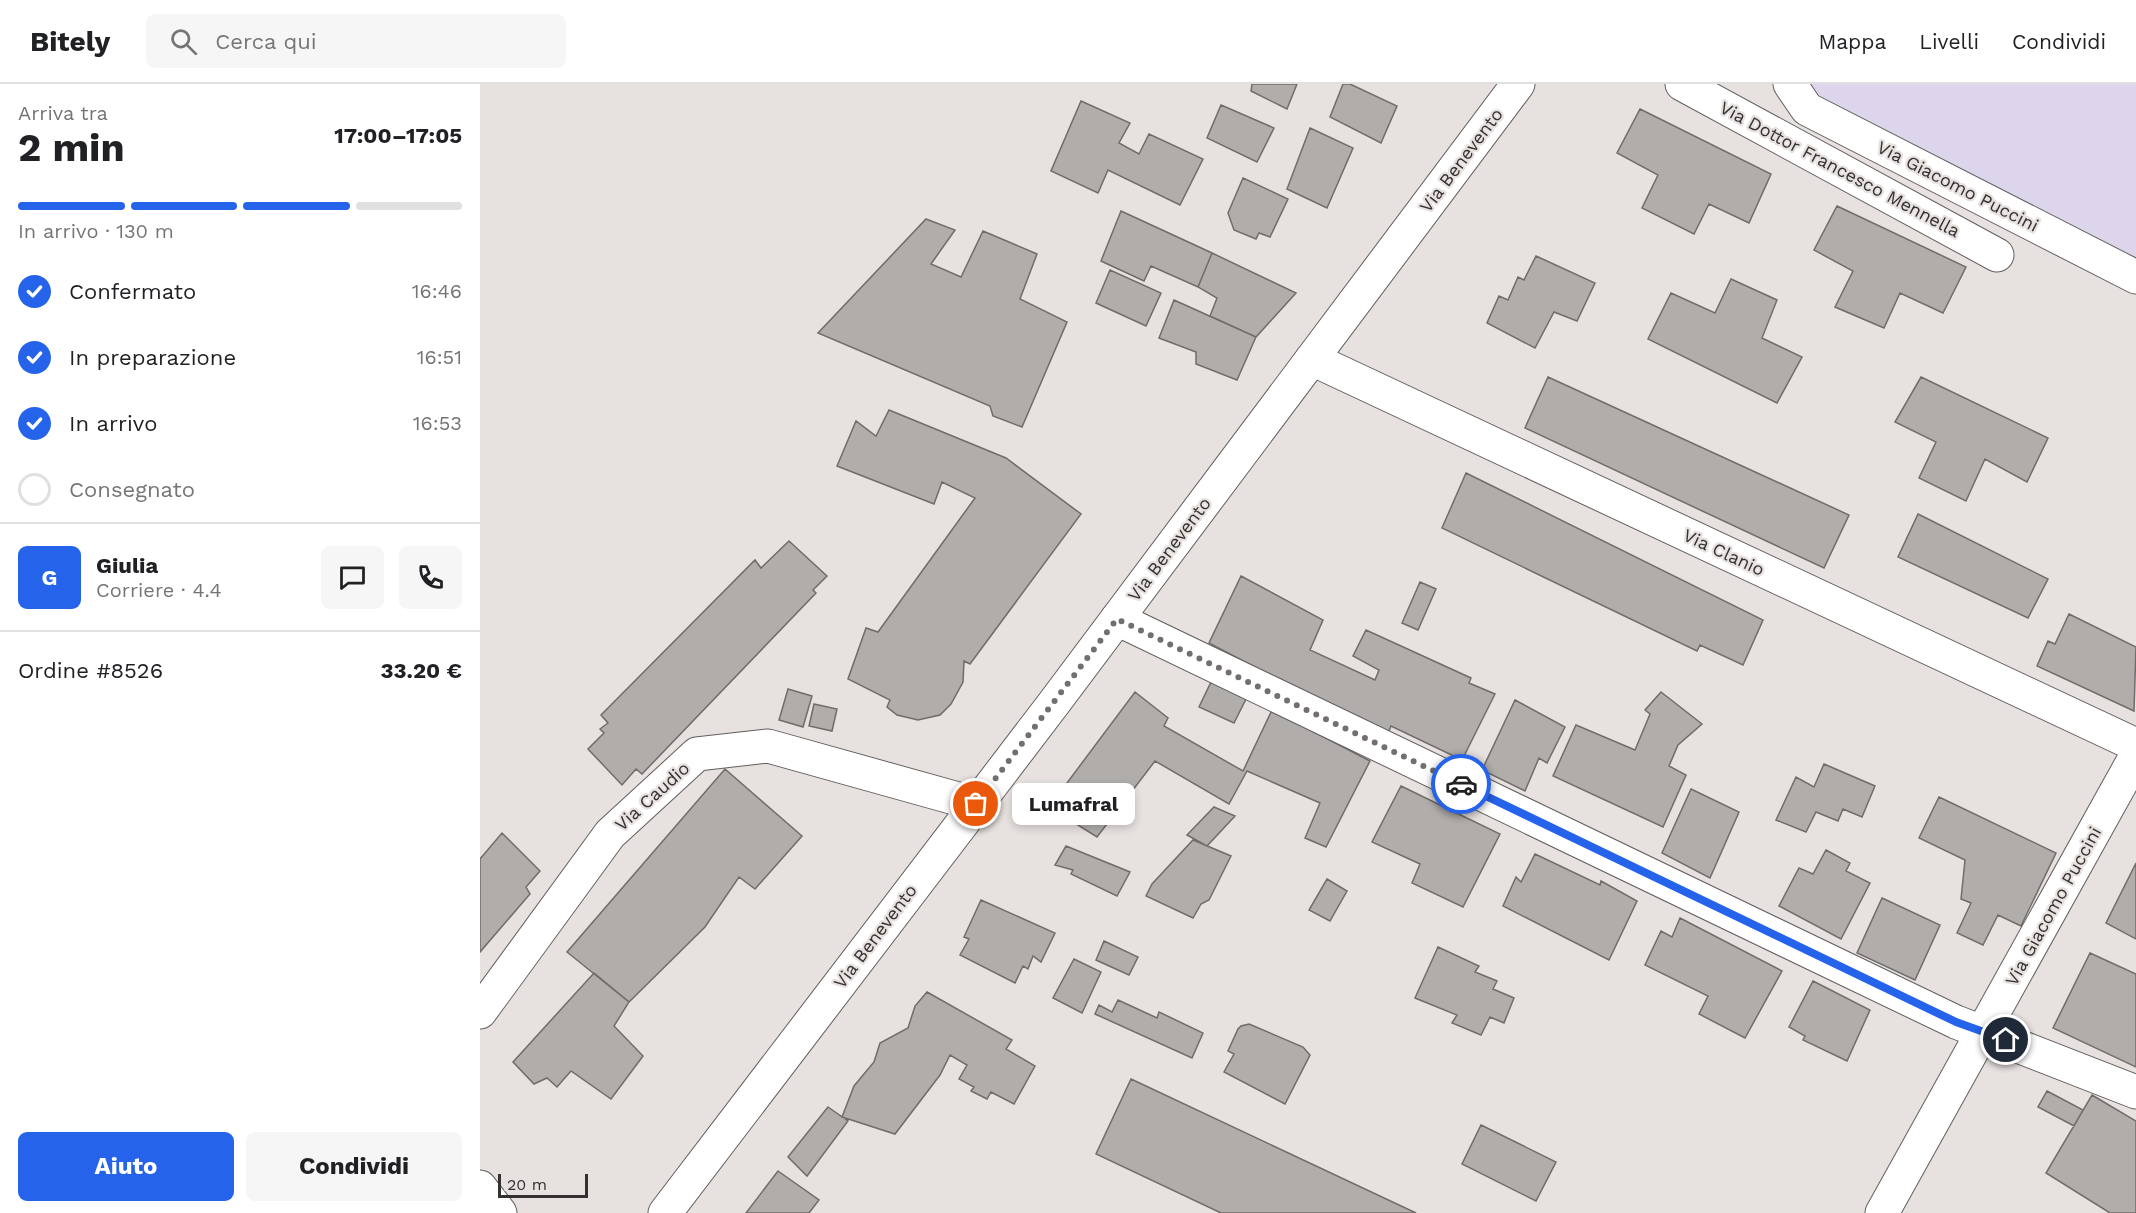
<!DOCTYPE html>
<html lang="it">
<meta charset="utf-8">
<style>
body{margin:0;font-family:"Work Sans",sans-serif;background:#f6f6f6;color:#202124;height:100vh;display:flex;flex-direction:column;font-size:22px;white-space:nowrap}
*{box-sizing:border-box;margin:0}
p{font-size:20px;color:#757577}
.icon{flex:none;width:33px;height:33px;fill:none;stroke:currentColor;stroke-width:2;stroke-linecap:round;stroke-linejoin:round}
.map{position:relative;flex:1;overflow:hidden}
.panel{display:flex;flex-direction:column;background:#fff;width:480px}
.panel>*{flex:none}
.scale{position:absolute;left:18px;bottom:15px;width:90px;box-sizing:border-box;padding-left:6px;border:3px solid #333130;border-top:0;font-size:16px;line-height:21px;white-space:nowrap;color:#333130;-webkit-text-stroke:4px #e7e2e0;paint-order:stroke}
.pin{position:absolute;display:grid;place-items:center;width:51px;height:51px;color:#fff;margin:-26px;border:3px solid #fff;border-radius:50%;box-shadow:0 2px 6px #0007}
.courier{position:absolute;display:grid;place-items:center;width:60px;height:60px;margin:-30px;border:4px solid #2563eb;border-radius:50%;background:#fff;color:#222;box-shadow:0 2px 8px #0007}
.bubble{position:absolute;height:42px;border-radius:9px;background:#fff;box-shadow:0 3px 9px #0003;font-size:20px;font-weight:700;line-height:42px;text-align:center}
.headline em{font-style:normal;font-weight:700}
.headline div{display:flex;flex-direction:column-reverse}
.headline{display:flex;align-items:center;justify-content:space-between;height:102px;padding:0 18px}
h1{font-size:39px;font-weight:700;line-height:45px}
.bar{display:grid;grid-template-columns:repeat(4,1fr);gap:9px 6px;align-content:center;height:72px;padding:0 18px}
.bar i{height:8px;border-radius:4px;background:#e0e0e0}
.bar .selected{background:#2563eb}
.bar p{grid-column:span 4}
.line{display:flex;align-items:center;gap:15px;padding:0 18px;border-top:2px solid #e0e0e0}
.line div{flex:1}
.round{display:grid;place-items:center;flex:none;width:63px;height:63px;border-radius:9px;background:#f6f6f6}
ol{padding:0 18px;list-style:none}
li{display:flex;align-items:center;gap:18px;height:66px}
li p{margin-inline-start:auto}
li .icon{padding:6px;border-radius:50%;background:#2563eb;color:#fff;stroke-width:4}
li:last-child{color:#757577}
li i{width:33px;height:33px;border:3px solid #e0e0e0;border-radius:50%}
.primary-button{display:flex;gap:12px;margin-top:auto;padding:12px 18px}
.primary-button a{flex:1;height:69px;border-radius:9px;background:#2563eb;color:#fff;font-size:24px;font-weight:700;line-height:69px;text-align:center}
.primary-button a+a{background:#f6f6f6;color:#202124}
header{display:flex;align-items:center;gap:36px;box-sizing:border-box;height:84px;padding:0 30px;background:#fff;border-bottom:2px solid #e0e0e0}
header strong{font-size:28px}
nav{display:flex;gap:33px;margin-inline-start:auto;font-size:21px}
.search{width:420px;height:54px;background:#f6f6f6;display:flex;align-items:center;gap:15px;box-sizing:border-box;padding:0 21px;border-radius:9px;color:#757577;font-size:22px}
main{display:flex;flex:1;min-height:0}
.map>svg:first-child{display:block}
.industrial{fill:#dcd5eb}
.building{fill:#b1adab;stroke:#706c6a;stroke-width:1.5}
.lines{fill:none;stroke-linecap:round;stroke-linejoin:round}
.street-casing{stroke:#625e5d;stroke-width:35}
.secondary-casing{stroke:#625e5d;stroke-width:35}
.street{stroke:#fff;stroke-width:33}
.secondary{stroke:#fff;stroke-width:33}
.done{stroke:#726f6e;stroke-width:6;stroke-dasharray:0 10.8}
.route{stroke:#2563eb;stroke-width:8}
.labels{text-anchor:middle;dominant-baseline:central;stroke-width:4.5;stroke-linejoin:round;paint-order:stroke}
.street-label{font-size:18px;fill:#333130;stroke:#e7e2e0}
</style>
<header>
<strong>Bitely</strong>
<div class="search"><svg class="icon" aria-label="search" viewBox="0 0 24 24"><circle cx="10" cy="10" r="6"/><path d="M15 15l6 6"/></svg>Cerca qui</div>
<nav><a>Mappa</a><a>Livelli</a><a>Condividi</a></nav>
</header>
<main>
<section class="panel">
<div class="headline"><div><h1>2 min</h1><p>Arriva tra</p></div><em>17:00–17:05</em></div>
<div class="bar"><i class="selected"></i><i class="selected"></i><i class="selected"></i><i></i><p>In arrivo · 130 m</p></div>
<ol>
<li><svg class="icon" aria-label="check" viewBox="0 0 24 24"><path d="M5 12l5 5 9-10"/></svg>Confermato<p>16:46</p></li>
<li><svg class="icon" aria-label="check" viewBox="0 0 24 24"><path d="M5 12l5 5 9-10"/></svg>In preparazione<p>16:51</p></li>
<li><svg class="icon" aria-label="check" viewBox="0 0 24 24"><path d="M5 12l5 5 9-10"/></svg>In arrivo<p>16:53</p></li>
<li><i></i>Consegnato</li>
</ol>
<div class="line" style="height:108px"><b class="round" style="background:#2563eb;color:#fff">G</b><div><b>Giulia</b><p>Corriere · 4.4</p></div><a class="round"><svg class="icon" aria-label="chat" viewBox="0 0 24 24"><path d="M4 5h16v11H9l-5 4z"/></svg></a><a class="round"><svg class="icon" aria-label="phone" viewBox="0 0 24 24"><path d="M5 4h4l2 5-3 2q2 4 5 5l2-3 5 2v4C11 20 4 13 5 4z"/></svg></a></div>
<div class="line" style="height:78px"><div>Ordine #8526</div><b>33.20 €</b></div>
<div class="primary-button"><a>Aiuto</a><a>Condividi</a></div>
</section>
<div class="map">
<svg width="1656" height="1129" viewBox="0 0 1656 1129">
<rect width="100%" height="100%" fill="#e7e2e0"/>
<path class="industrial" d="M1321,0H1656V183L1333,18Z"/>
<path class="building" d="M772,0H817L807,25L771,7Z
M863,0H870L917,22L901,59L850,33Z
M601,17L650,39L639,59L659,70L669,50L723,75L700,121L628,86L618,109L571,87Z
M741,21L794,44L777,78L727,54Z
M1160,25L1291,90L1269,139L1229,120L1214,150L1162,124L1178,91L1137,69Z
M830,44L873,64L847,124L807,105Z
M763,94L808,115L790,153L779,149L776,155L754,146L748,129Z
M1357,122L1486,183L1463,229L1420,209L1404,244L1355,223L1373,187L1334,166Z
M641,127L732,169L718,203L671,182L664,197L621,177Z
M446,135L475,146L451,180L481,193L503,147L557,170L540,215L587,238L542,343L513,332L510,322L338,249Z
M732,169L816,209L776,253L730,232L737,214L718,203Z
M1056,172L1115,199L1097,237L1074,228L1055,264L1007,239L1019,212L1028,216L1038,193L1044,196Z
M630,186L681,209L666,242L616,219Z
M1251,195L1297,216L1282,254L1322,273L1297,319L1168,255L1191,209L1235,229Z
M694,216L776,253L757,296L716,280V268L679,254Z
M1068,293L1369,431L1344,484L1045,344Z
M1441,293L1568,354L1547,398L1505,375L1486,417L1439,394L1456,358L1415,338Z
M409,326L526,374L601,430L490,580L484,577L483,598L471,620L460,631L438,636L417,631L407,623L410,616L368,595L386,544L398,548L495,414L462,398L454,420L357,382L376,337L396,352Z
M986,389L1283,536L1263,581L1220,561L1217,567L962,444Z
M1438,430L1568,495L1548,534L1418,473Z
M309,457L347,492L333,506L336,509L162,690L156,685L142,701L108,665L124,649L120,645L128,639L121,631L275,476L281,484Z
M761,492L843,536L830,566L895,596L899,586L873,572L886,546L991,594L989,599L1015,610L982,676L911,642L907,652L768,589L771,581L729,559Z
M940,498L956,505L938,546L922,539Z
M1589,530L1656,563L1654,627L1557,582L1568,557L1575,560Z
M731,598L766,615L754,639L719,623Z
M308,605L332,612L323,643L299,636Z
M655,608L688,634L684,642L763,687L792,626L890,677L846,763L825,754L840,719L767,687L749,720L675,677L617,753L569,723Z
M1181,608L1222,640L1198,661L1189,682L1206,691L1183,743L1073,692L1096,641L1155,666L1170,630L1165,626Z
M1035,616L1085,643L1067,679L1059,674L1045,707L1002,686Z
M334,620L357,625L352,647L329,642Z
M1344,680L1395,702L1382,733L1363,725L1358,737L1336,728L1326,748L1296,736L1316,693L1334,703Z
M245,685L322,752L275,805L259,793L225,843L149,918L87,868Z
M921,702L1020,750L983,823L932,799L940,780L892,758Z
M1211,705L1259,728L1230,794L1182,769Z
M1459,713L1576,769L1541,842L1518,831L1503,861L1477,849L1491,819L1481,815L1485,776L1439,754Z
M734,723L755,732L727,762L707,751Z
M22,749L60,787L46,803L50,810L0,868V775Z
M713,756L751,772L729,816L721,820L713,834L666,812L672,800Z
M586,762L650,788L637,812L591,790L593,786L575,781Z
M1346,766L1370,779L1366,787L1390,799L1361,855L1299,822L1319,784L1333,790Z
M1055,770L1120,801L1121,797L1157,817L1129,876L1023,822L1036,793L1041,798Z
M1656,779V855L1626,839Z
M847,795L867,807L850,837L829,826Z
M1402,814L1460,841L1435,896L1377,869Z
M501,816L575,849L561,878L553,872L548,885L543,882L535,899L480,871L489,855L484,853Z
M1200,834L1302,887L1265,954L1219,930L1228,912L1165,881L1181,847L1192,853Z
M624,857L658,873L649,891L616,876Z
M958,863L999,882L995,888L1017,897L1013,905L1034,914L1024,939L1010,933L1001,951L972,939L977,931L935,914Z
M1610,869L1656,890V983L1573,944Z
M594,875L621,888L602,929L573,914Z
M114,889L149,918L134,942L163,972L131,1015L91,987L77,1003L67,994L54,1000L33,978Z
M1333,897L1390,926L1367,977L1323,956L1325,952L1309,943Z
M447,908L532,956L526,965L555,982L534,1020L511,1008L507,1015L491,1007L494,1003L479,995L487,981L470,971L460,991L415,1050L362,1033L374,1002L394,978L400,959L428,944L435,922Z
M638,916L677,934L679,928L723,949L712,974L615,930L619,921L632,928Z
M769,940L823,963L830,971L805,1020L744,988L754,970L748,967L758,945L761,942Z
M651,995L936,1129H741L616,1070Z
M1567,1007L1603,1026L1594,1042L1558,1023Z
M1612,1011L1656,1037V1129H1630L1566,1089Z
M348,1023L368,1037L327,1092L308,1073Z
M1001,1041L1076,1078L1056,1117L982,1080Z
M298,1087L339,1116L329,1129H266Z"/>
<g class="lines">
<g class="street-casing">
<path id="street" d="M1202,0L1517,171
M1310,0L1327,25L1656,193
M832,275L1656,661
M637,535L1476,938L1656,1008
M0,928L130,750L217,670L288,662L496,720
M0,1103L20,1129
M1402,1129L1656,672"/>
</g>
<g class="secondary-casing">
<path id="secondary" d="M185,1129L574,619L1038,0"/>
</g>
<use href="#street" class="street"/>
<use href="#secondary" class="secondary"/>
</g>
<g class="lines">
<path class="done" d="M496,720L637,535L981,700"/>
<path class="route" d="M981,700L1476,938L1526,956"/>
</g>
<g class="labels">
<g class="street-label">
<text transform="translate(981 76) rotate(-53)">Via Benevento</text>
<text transform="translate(1360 85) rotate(28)">Via Dottor Francesco Mennella</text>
<text transform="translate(1478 102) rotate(27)">Via Giacomo Puccini</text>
<text transform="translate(689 465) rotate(-53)">Via Benevento</text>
<text transform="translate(1244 468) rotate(25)">Via Clanio</text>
<text transform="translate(172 712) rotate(-42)">Via Caudio</text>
<text transform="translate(1573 822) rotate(-61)">Via Giacomo Puccini</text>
<text transform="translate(395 852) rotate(-53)">Via Benevento</text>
</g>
</g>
</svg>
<div class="scale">20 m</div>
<div class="pin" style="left:496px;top:720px;background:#ea580c"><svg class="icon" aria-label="bag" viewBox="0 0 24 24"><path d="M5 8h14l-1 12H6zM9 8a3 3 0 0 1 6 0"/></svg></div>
<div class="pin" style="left:1526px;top:956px;background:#1f2937"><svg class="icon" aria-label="home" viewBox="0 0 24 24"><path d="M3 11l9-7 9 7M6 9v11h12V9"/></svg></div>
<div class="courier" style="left:981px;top:700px"><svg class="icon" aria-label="car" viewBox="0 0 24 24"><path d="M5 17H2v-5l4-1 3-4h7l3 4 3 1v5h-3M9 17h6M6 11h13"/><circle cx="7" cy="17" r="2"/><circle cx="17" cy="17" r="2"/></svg></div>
<div class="bubble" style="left:532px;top:699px;width:123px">Lumafral</div>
</div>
</main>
